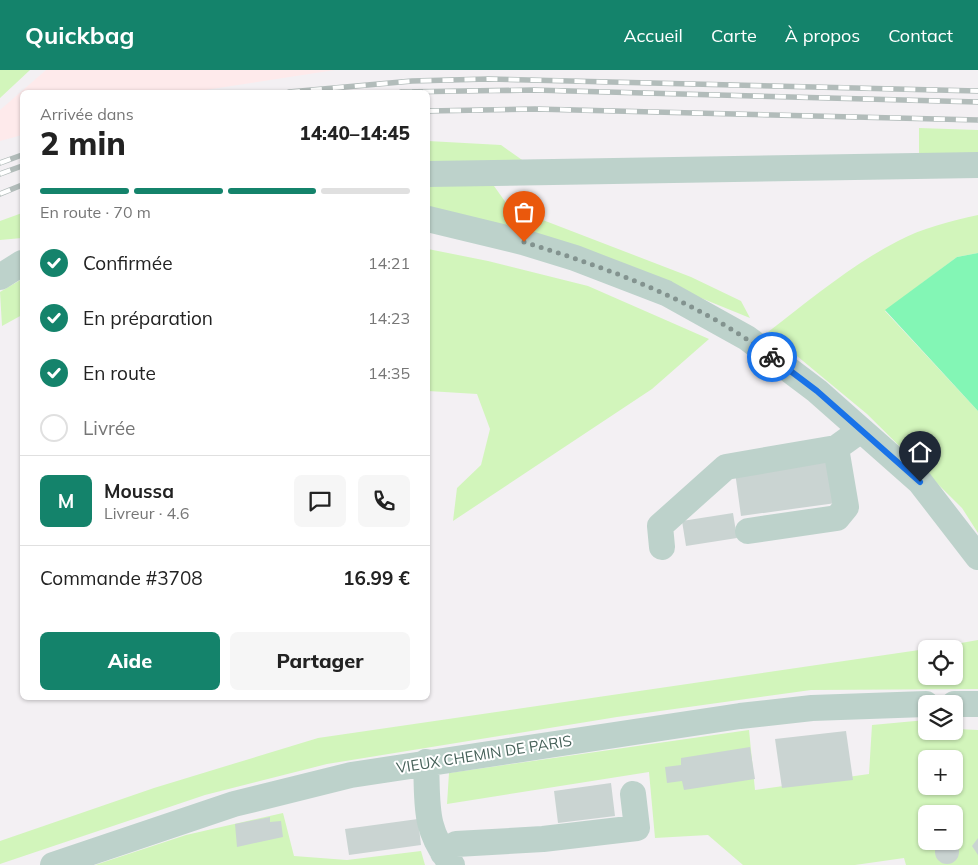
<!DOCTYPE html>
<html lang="fr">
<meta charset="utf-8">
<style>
body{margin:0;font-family:Mulish,sans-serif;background:#f6f6f6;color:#222;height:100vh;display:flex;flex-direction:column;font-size:19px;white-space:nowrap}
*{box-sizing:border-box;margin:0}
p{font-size:16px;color:#767676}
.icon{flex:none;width:28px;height:28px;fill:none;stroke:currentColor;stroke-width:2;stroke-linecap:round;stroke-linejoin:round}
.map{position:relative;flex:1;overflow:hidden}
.drawer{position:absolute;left:20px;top:20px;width:410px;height:610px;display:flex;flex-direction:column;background:#fff;border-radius:8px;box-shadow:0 1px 4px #0004}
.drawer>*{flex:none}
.buttons{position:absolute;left:918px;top:570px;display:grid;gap:10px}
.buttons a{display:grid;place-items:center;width:45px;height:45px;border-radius:8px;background:#fff;box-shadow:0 1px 4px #0004;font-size:25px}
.pin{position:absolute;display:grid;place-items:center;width:42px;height:42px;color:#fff;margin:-51px -21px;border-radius:50% 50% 50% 0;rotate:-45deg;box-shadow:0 0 5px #0007}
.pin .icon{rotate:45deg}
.courier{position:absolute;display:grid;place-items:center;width:50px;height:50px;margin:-25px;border:4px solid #1a73e8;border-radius:50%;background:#fff;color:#222;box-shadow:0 1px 6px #0007}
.headline em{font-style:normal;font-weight:800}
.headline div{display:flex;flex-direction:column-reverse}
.headline{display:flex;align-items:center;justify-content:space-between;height:85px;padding:0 20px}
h1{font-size:32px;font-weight:800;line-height:38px}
.bar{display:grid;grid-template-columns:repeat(4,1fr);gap:8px 5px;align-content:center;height:60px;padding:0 20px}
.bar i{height:6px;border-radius:4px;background:#e0e0e0}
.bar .current{background:#14836b}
.bar p{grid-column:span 4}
.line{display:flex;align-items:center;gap:12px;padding:0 20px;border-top:1px solid #e0e0e0}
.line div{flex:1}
.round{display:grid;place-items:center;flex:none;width:52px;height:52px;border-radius:8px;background:#f6f6f6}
ol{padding:0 20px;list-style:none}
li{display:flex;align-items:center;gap:15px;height:55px}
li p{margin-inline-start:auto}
li .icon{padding:5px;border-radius:50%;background:#14836b;color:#fff;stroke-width:4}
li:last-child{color:#767676}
li i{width:28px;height:28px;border:2px solid #e0e0e0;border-radius:50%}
.cta{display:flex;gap:10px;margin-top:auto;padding:10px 20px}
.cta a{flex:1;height:58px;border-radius:8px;background:#14836b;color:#fff;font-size:20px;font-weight:800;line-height:58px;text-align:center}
.cta a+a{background:#f6f6f6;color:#222}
header{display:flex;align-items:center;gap:30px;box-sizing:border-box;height:70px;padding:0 25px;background:#14836b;color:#fff}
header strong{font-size:24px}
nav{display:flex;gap:28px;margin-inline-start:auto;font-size:18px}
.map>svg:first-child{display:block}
.commercial{fill:#feeaeb}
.green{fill:#d2f5bb;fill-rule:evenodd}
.water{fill:#83f6b5}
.building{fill:#cad4d2}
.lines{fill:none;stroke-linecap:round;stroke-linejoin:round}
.minor{stroke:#bdd2cb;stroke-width:26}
.rail-casing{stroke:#b2bcba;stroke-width:5.5}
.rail{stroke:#fff;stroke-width:4;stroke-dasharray:11;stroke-linecap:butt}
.done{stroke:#83938f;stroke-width:5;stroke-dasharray:0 9}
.route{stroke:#1a73e8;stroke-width:6}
.labels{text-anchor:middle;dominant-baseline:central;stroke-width:4;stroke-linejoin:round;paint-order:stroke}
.street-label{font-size:15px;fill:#466159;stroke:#fff}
</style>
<header>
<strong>Quickbag</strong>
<nav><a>Accueil</a><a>Carte</a><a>À propos</a><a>Contact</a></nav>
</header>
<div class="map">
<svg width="978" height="795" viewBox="0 0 978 795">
<rect width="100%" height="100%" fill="#f3f0f3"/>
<path class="commercial" d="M46,0H335L192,22H22V65L0,71V40Z"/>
<path class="green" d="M0,0H30L0,28Z
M919,58L978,60V84L919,85Z
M428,71L501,75L525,92L428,96Z
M428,116H494L509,137L691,207L741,231L750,248L593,184L428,141Z
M22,143V168L0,170V151Z
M978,145V183L957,187L885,241L978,341V463L962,438L867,344L768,262C810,230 851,195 898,171C922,158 951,151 978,145Z
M428,179L488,191L588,216L709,269L652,319L453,451L457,418L481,395L490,359L477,324L428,321Z
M22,209V245L2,256L0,222Z
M978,570V619L811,620L617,647L327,694L205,725L0,794V771L154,718L318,668L926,579V606H954V579H927Z
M926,650V661H954V656L956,659L978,660V795H906L904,788L855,795H743L708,765L655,768L649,702L447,734L449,703L749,660L755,720L869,704L872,655ZM926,689H954V716H926ZM926,744H954V771H926Z
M283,743L294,786L347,790L421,781L425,795H95L186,765Z"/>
<path class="water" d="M978,183V341L885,240L957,187Z"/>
<path class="building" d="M829,388L836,433L741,446L735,402Z
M733,443L737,468L686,476L682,451Z
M846,661L853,710L782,718L775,669Z
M750,677L755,709L684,720L682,711L667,713L665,697L681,695V688Z
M611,713L615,746L558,753L554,721Z
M270,747V752L281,751L283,767L237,777L235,754Z
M418,749L421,775L349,785L345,759Z
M978,768V785L972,776Z
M935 782a12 12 0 1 1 24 0a12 12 0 1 1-24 0Z"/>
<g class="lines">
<path class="minor" d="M428,104L978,95
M428,149L523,172L575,188L666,223L747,268L817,321L920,412L978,487
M0,207L22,193
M748,461L837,448L846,437L836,378
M662,477L660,456L726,397L836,378L861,360
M954,634H978
M426,692C428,736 423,758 452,795
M443,783L456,774L543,769L637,758L633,724
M53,795L234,734L351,705L740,646L812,638L926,634"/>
<g class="rail-casing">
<path id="rail" d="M289,22L412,11L488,9L978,21
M401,22L533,20L978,32
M428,41L535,39L978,50
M0,93L22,85
M0,104L22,96
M0,124L22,115"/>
</g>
<use href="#rail" class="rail"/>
</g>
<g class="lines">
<path class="done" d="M524,172C611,199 698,231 772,287"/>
<path class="route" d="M772,287L817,321L920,412"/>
</g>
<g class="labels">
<g class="street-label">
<text transform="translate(484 684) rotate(-9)">VIEUX CHEMIN DE PARIS</text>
</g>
</g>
</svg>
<div class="buttons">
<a><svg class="icon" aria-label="locate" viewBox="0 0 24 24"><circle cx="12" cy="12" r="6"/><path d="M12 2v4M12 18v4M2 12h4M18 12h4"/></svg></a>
<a><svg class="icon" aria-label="layers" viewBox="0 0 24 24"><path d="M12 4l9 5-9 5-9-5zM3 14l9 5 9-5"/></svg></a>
<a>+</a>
<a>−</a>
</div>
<div class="pin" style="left:524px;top:172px;background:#ea580c"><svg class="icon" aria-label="bag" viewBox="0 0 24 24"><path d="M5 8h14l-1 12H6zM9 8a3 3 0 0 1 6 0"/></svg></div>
<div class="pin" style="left:920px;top:412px;background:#1f2937"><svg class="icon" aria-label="home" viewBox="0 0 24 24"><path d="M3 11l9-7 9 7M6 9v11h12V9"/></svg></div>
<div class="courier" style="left:772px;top:287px"><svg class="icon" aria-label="bike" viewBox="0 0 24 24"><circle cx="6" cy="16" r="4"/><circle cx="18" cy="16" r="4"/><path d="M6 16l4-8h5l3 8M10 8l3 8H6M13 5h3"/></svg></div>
<section class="drawer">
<div class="headline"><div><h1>2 min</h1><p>Arrivée dans</p></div><em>14:40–14:45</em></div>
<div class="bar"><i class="current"></i><i class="current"></i><i class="current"></i><i></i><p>En route · 70 m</p></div>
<ol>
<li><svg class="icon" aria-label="check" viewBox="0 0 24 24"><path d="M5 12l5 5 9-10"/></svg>Confirmée<p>14:21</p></li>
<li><svg class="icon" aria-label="check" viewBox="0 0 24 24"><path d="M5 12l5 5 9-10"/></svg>En préparation<p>14:23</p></li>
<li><svg class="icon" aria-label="check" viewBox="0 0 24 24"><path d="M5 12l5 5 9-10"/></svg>En route<p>14:35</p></li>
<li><i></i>Livrée</li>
</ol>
<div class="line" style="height:90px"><b class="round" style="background:#14836b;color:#fff">M</b><div><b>Moussa</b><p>Livreur · 4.6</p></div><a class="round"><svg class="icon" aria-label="chat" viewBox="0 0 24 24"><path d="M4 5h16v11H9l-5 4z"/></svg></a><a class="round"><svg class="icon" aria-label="phone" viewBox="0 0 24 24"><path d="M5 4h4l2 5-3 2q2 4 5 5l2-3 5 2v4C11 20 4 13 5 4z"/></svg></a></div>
<div class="line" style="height:65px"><div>Commande #3708</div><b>16.99 €</b></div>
<div class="cta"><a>Aide</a><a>Partager</a></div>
</section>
</div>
